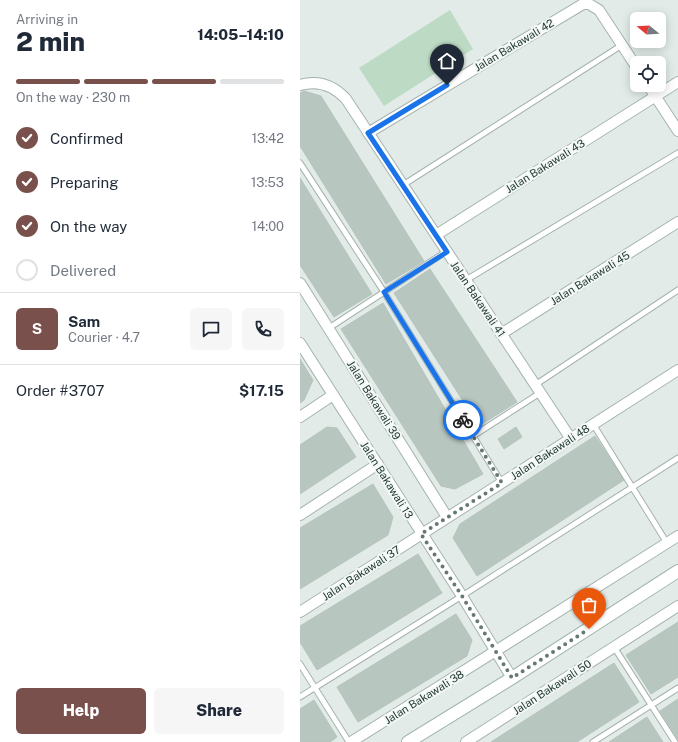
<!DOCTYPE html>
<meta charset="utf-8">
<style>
body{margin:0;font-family:"Public Sans",sans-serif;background:#f6f6f7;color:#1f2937;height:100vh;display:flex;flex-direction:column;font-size:15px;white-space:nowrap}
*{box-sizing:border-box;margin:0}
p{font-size:13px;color:#747a83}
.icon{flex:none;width:22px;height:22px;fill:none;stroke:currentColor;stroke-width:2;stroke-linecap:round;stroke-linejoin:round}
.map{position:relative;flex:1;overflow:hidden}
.side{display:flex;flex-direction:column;background:#fff;width:300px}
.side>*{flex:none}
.needle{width:26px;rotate:288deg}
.tools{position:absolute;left:330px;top:12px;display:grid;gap:8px}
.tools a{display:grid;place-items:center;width:36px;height:36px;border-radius:6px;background:#fff;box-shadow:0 2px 10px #0003;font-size:20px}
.pin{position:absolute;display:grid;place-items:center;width:34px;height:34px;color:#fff;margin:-41px -17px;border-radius:50% 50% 50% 0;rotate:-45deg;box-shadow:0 0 4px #0007}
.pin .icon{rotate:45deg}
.courier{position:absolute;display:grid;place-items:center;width:40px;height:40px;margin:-20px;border:3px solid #1a73e8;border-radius:50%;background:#fff;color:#222;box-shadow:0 1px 5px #0007}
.head em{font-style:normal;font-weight:800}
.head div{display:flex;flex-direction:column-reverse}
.head{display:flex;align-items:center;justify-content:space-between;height:68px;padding:0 16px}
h1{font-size:26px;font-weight:800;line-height:30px}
.bar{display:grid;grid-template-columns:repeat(4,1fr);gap:6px 4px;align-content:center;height:48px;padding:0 16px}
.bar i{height:5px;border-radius:3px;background:#e0e1e3}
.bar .active{background:#79504c}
.bar p{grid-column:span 4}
.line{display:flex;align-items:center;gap:10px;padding:0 16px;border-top:1px solid #e0e1e3}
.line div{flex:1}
.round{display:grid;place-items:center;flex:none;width:42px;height:42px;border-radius:6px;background:#f6f6f7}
ol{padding:0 16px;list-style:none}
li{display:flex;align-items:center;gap:12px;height:44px}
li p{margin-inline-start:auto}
li .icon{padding:4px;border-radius:50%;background:#79504c;color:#fff;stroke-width:4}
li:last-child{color:#747a83}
li i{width:22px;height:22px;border:2px solid #e0e1e3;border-radius:50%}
.button{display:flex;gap:8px;margin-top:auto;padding:8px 16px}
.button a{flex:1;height:46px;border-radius:6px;background:#79504c;color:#fff;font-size:16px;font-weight:800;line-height:46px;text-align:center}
.button a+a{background:#f6f6f7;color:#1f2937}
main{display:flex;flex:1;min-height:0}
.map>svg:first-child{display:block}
.green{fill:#bddbc4}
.building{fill:#b8c6c0;stroke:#b5c4bd}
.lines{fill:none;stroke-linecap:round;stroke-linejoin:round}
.service-casing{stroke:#a5b3ae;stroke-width:7}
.minor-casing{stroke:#a5b3ae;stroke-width:12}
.secondary-casing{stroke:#a2b6ae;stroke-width:14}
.service{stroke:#fff;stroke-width:5}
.minor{stroke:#fff;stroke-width:10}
.secondary{stroke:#fff;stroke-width:12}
.done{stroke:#667973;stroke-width:4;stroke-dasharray:0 7.2}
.route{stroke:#1a73e8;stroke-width:5}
.labels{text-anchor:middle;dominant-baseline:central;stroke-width:4;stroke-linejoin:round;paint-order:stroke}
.street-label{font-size:11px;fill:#243b34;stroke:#f3f8f5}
</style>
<main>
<section class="side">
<div class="head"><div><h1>2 min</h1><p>Arriving in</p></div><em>14:05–14:10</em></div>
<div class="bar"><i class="active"></i><i class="active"></i><i class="active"></i><i></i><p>On the way · 230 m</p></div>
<ol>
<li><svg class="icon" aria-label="check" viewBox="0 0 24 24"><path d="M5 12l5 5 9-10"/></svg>Confirmed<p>13:42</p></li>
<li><svg class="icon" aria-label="check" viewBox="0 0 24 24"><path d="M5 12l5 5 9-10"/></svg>Preparing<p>13:53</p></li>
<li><svg class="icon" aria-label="check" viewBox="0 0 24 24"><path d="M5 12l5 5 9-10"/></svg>On the way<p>14:00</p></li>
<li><i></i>Delivered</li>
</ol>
<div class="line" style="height:72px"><b class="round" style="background:#79504c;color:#fff">S</b><div><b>Sam</b><p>Courier · 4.7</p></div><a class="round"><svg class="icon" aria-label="chat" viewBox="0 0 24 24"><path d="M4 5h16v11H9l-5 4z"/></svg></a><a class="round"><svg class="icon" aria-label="phone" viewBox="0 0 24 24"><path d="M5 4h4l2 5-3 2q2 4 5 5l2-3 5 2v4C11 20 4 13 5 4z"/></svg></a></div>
<div class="line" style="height:52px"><div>Order #3707</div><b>$17.15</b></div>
<div class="button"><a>Help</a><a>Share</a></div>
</section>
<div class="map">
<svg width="378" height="742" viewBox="0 0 378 742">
<rect width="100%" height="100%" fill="#e2ebe7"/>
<path class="green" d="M150,10L173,49L84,106L59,68Z"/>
<path class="building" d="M4,91L21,96L124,261L86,284L0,146V93Z
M0,178L72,294L34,317L0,265Z
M130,269L217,402L179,426L94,293Z
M83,303L183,474L155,489L141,486L41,329Z
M0,359L13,380L4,400L0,403Z
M27,427L37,428L56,457L0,494V445Z
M216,427L222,437L204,449L198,439Z
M295,436L324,480L177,576L153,538L160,524Z
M73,484L93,517L88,535L0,589V528Z
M118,554L142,593L17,670L0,642V626Z
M156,614L172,640L167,656L58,722L37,687Z
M378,622V677L351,694L326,655Z
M314,663L339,702L277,742H191Z
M378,699V739L360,711Z
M14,700L37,737L30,742H0V709Z
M347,717L363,742H309Z"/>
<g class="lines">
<g class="service-casing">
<path id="service" d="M0,163L84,292L202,483
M103,185L322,45
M166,280L378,153
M29,328L147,251
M235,385L378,290
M293,424L367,543
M173,436L240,393
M314,647L375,742
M0,664L49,742
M0,697L162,596L378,458
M293,742L378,688"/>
</g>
<g class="minor-casing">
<path id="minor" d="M0,85C18,80 33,85 46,99L271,439
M348,85L378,131
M68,133L283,4H289L299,10L337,68
M136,235L378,82
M0,283L147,517
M201,334L378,222
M0,343L162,596L212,678
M0,417L33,395
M0,515L78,464
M0,612L378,370
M51,742L378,536
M166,742L378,606"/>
</g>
<g class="secondary-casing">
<path id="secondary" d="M108,742L212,678L378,571"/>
</g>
<use href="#service" class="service"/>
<use href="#minor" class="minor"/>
<use href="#secondary" class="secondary"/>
</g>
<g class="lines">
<path class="done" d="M163,420L202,483L121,534L162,596L212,678L289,629"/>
<path class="route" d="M147,85L68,133L147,252L84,292L163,420"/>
</g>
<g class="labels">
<g class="street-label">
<text transform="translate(214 45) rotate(-31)">Jalan Bakawali 42</text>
<text transform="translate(245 166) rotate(-32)">Jalan Bakawali 43</text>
<text transform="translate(290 278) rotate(-32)">Jalan Bakawali 45</text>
<text transform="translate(178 299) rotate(56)">Jalan Bakawali 41</text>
<text transform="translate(74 400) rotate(58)">Jalan Bakawali 39</text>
<text transform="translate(250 452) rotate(-33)">Jalan Bakawali 48</text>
<text transform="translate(87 480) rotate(58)">Jalan Bakawali 13</text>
<text transform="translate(61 573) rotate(-33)">Jalan Bakawali 37</text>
<text transform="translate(252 687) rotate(-33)">Jalan Bakawali 50</text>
<text transform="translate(124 697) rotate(-32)">Jalan Bakawali 38</text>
</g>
</g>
</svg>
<div class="tools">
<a><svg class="needle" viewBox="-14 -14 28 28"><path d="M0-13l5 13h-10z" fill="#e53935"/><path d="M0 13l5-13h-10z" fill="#747a83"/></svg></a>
<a><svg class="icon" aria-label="locate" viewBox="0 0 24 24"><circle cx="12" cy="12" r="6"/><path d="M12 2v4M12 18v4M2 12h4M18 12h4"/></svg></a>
</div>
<div class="pin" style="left:289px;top:629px;background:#ea580c"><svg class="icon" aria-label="bag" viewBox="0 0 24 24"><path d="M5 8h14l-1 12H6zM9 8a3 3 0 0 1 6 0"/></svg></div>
<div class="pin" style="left:147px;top:85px;background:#1f2937"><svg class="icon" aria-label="home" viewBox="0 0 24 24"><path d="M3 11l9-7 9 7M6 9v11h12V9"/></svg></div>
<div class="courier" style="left:163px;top:420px"><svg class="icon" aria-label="bike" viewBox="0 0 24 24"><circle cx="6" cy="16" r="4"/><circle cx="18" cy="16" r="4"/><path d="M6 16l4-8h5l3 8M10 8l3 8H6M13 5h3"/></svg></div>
</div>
</main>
